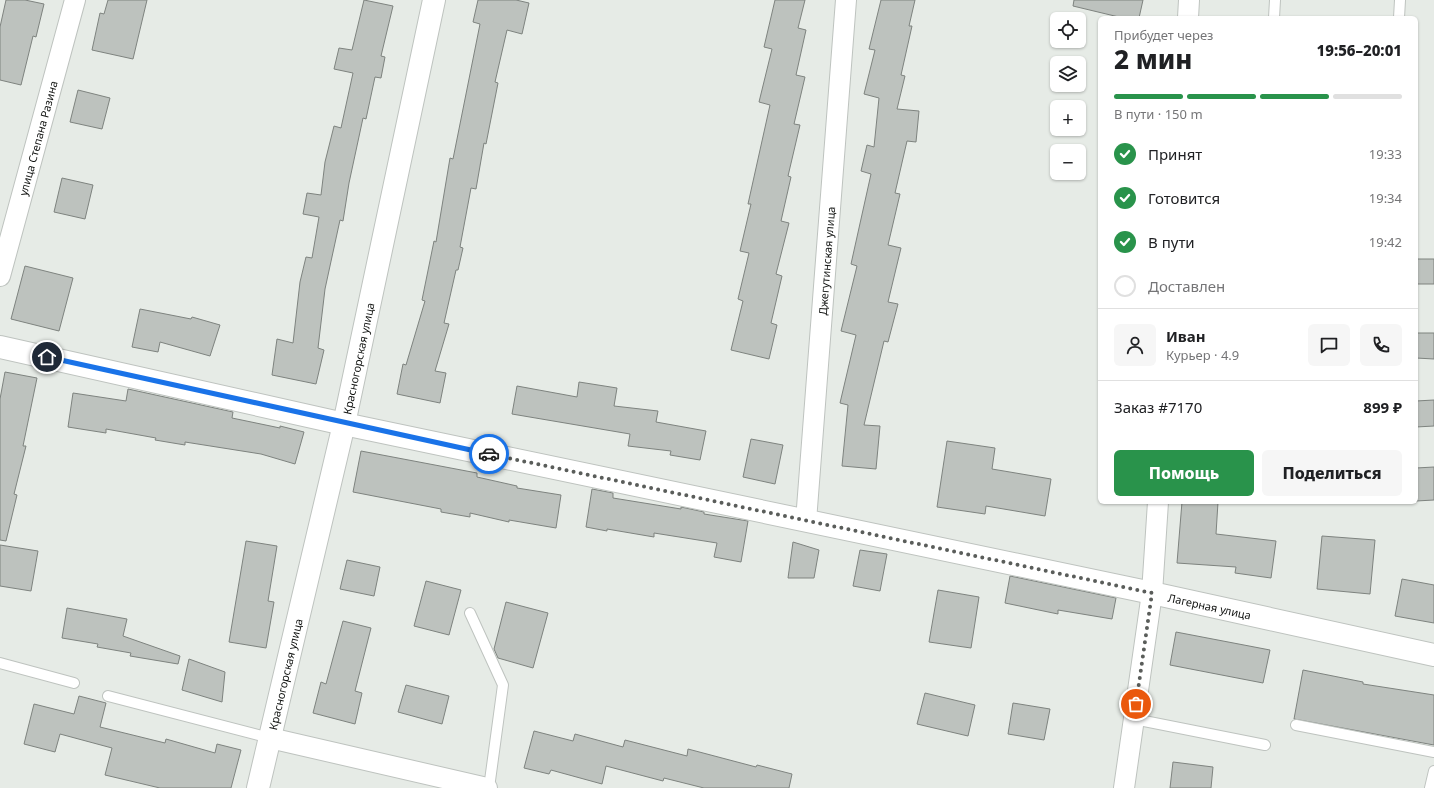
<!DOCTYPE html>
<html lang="ru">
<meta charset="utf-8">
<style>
body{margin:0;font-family:"Noto Sans",sans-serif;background:#f6f6f6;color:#202124;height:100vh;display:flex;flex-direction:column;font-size:15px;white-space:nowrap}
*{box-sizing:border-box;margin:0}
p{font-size:13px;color:#757577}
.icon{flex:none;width:22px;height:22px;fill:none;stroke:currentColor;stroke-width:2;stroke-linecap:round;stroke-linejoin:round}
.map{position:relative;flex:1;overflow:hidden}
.panel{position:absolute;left:1098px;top:16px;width:320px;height:488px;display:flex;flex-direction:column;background:#fff;border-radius:6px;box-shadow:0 1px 3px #0004}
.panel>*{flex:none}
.fabs{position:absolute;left:1050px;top:12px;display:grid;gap:8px}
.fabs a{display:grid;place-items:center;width:36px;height:36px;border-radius:6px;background:#fff;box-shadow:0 1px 3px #0004;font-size:20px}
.pin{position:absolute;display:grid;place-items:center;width:34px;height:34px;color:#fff;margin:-17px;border:2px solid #fff;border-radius:50%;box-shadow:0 1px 4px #0007}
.courier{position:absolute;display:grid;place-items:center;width:40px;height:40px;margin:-20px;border:3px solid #1a73e8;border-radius:50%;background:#fff;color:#222;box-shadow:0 1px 5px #0007}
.overview em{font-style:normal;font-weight:800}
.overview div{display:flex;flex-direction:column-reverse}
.overview{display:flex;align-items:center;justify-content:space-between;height:68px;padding:0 16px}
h1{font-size:26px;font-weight:800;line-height:30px}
.bar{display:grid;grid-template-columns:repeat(4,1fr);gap:6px 4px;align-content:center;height:48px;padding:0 16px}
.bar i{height:5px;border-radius:3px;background:#e0e0e0}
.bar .active{background:#29934b}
.bar p{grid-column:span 4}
.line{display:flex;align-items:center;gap:10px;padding:0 16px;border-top:1px solid #e0e0e0}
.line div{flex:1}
.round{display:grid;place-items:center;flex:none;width:42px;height:42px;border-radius:6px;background:#f6f6f6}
ol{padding:0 16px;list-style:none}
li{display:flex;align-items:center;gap:12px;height:44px}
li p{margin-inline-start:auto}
li .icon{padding:4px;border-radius:50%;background:#29934b;color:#fff;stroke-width:4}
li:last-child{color:#757577}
li i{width:22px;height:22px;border:2px solid #e0e0e0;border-radius:50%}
.cta{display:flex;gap:8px;margin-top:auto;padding:8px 16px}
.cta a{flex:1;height:46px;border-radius:6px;background:#29934b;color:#fff;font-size:16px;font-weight:800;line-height:46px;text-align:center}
.cta a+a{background:#f6f6f6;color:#202124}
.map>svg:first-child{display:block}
.building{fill:#bdc2be;stroke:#7e837f}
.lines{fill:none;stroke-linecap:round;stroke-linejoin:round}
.lane-casing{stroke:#bec3bf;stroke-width:12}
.street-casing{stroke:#bec3bf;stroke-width:22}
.secondary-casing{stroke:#bec3bf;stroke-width:24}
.lane{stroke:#fff;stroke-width:10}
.street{stroke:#fff;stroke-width:20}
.secondary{stroke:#fff;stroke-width:22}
.done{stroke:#5a5d5a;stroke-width:4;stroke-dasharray:0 7.2}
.route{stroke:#1a73e8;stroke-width:5}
.labels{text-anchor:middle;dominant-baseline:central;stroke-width:3.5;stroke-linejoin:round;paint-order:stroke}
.street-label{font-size:11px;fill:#0f110f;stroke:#e6ebe6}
</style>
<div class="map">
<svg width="1434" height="788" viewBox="0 0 1434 788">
<rect width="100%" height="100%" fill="#e6ebe6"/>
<path class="building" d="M6,0H25L44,4L36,37L33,36L21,85L0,80V27Z
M108,0H147L133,59L92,50L100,13L104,14Z
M364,0L393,6L381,56L385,57L381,78L375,77L366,119L363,118L349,183L343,221L340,220L325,289L318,348L324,350L316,384L272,375L277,339L293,343L300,282L306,257L312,258L319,217L303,214L307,193L321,195L325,162L334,126L341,128L353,73L334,69L339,48L352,50Z
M478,0H516L529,3L522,34L507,30L495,82L498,83L486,144L484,143L476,189L471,188L460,247L463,248L458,270H456L444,323L449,324L435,371L446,373L440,403L397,394L403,364L406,365L425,301L422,300L434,241L436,242L450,158L453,159L480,24L473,22Z
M775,0H805L798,28L806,30L796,75L805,77L794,124L800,125L788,176L791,177L781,221L789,223L776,274L782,276L771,323L777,325L769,359L731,350L743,301L738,299L749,253L740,251L751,204H748L770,105L759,102L772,49L764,47Z
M881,0H915L909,26H912L901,75L905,76L897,109L919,111L916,142L907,141L895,193L900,194L888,245L901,248L888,302L898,304L888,342L884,341L864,425L880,426L876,469L842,466L848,405L840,403L856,335L841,331L857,266L851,264L871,174L861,171L867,145L874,147L879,98L864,94L875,50L869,49Z
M1074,0H1143L1139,18H1123L1073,6Z
M78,90L110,98L102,129L70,122Z
M62,178L93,185L85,219L54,212Z
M1416,259H1434V284H1416Z
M25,266L73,278L59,331L11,319Z
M140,309L191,319L192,317L220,325L210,356L160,342L158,352L132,347Z
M1416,333H1434V359L1416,358Z
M5,372L37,378L23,446H26L14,494L17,495L6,541L0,540V399Z
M579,382L617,388L614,406L658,411L656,422L706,431L700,460L670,455L671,451L628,446L630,434L512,414L517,386L577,397Z
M128,389L233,412L232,418L280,428V426L304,432L295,464L261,454L185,442V445L155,440L156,438L106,429V433L68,427L73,393L126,401Z
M1434,400V426L1416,427V401Z
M751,439L783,445L775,484L743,477Z
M947,441L995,448L992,469L1051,479L1045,516L986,506L985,514L937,507Z
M361,451L477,473V477L517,486V488L561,495L556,528L509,520V522L470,513V517L441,512V509L353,492Z
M1434,467V500L1416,501V468Z
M592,489L613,493V498L681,509V507L704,512V514L748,521L741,562L714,557L717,543L654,533V537L607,529V531L586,527Z
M1182,502H1218L1216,534L1276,541L1271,578L1235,573L1236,567L1177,563Z
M1322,536L1375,540L1370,594L1317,589Z
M246,541L277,546L268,601L274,602L266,648L229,642Z
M793,542L819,550L814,578H788Z
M0,545L38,551L31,591L0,586Z
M860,550L887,554L880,591L853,586Z
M347,560L380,567L374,596L340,589Z
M1010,576L1116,598L1112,619L1058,610V614L1005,603Z
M1402,579L1434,585V623L1395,616Z
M426,581L461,590L449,635L414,626Z
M938,590L979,597L971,648L929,642Z
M506,602L548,613L533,668L498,658L494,649Z
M67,608L127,619L123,636L180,656L178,664L130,656L131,653L97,647L98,644L62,638Z
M343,621L371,628L355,691L362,693L355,724L313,713L321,682L326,684Z
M1176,632L1270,650L1263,683L1170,665Z
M189,659L225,672L222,702L182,690Z
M1303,670L1363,682V684L1434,695V745L1294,719Z
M406,685L449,696L442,724L398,712Z
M925,693L975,705L968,736L917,724Z
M79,696L106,703L100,727L165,743L166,739L215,753L217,744L241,750L231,788H160L105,775L112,748L60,734L55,752L24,744L34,704L74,714Z
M1013,703L1050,709L1044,740L1008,734Z
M534,731L573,741L575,734L623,747L625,740L687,756L688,749L756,767L757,765L792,774L789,788H704L664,778L663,781L606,766L602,784L551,770L549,774L524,768Z
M1173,762L1213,767L1211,788H1170Z"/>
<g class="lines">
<g class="lane-casing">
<path id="lane" d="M1274,18L1275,0
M1399,18L1400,0
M470,613L503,685L489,788
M0,663L74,683
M108,696L270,738
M1134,719L1265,745
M1296,725L1434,752
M1430,788L1434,771"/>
</g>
<g class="street-casing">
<g id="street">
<path d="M1188,18L1189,0"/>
<path id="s1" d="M0,276L75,0"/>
<path id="s2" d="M806,521L846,0"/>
<path d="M270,738L487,788"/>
<path d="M1124,788L1152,593L1158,502"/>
</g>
</g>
<g class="secondary-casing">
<g id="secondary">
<path id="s3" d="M0,347L344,424L1152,593L1434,655"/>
<path id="s4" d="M258,788L344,424L434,0"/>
</g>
</g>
<use href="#lane" class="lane"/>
<use href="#street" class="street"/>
<use href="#secondary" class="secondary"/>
</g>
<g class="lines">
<path class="done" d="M489,454L1152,593L1136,704"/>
<path class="route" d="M47,357L489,454"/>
</g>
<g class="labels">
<g class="street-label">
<text stroke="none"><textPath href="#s1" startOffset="143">улица Степана Разина</textPath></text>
<text stroke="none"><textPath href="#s2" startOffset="261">Джегутинская улица</textPath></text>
<text stroke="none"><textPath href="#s4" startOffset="441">Красногорская улица</textPath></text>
<text stroke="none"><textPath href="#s3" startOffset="1237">Лагерная улица</textPath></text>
<text stroke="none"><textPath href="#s4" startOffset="117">Красногорская улица</textPath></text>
</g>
</g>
</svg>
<div class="fabs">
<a><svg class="icon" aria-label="locate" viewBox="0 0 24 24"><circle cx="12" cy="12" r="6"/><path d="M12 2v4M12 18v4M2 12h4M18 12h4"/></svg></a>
<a><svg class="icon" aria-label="layers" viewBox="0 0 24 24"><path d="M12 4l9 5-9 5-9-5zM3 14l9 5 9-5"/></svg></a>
<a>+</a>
<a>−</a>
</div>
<div class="pin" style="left:1136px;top:704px;background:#ea580c"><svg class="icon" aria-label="bag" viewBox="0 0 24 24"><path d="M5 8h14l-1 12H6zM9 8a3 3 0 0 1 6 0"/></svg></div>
<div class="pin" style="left:47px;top:357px;background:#1f2937"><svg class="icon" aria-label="home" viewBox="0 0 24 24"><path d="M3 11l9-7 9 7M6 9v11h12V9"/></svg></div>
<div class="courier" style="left:489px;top:454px"><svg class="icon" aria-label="car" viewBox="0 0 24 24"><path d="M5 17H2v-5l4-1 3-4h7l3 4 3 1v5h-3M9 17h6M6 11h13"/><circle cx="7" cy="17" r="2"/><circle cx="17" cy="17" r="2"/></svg></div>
<section class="panel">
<div class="overview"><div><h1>2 мин</h1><p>Прибудет через</p></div><em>19:56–20:01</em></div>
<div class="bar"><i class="active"></i><i class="active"></i><i class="active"></i><i></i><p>В пути · 150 m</p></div>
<ol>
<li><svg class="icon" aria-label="check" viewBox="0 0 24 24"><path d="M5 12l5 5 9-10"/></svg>Принят<p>19:33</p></li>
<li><svg class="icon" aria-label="check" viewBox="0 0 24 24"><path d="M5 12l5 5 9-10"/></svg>Готовится<p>19:34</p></li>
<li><svg class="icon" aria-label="check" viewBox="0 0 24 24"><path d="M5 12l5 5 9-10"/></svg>В пути<p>19:42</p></li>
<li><i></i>Доставлен</li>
</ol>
<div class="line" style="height:72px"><a class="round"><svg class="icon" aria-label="person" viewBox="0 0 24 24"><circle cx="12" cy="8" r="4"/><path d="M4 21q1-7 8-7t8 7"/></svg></a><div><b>Иван</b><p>Курьер · 4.9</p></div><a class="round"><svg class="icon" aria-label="chat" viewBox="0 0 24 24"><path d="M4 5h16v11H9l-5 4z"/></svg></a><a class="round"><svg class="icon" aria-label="phone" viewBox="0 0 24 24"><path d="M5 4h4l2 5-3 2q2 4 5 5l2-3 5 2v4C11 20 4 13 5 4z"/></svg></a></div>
<div class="line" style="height:52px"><div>Заказ #7170</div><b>899 ₽</b></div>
<div class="cta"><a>Помощь</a><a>Поделиться</a></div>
</section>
</div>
